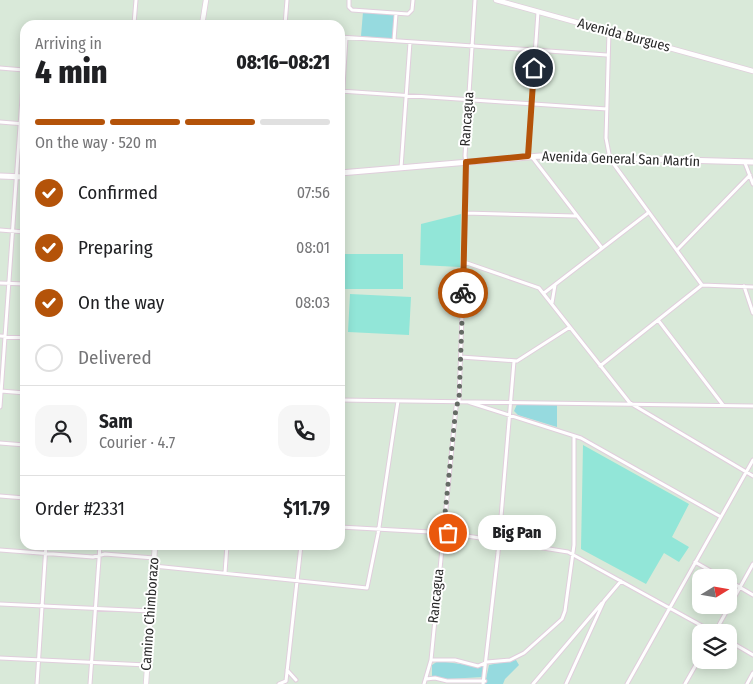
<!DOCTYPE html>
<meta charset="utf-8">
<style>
body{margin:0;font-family:"Fira Sans Condensed",sans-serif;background:#f6f6f6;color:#202124;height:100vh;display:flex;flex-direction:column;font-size:19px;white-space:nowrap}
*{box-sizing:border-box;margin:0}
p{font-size:16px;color:#757577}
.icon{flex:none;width:28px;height:28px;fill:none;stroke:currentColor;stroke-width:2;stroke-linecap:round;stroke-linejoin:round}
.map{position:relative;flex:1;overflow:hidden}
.sheet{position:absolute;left:20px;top:20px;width:325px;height:530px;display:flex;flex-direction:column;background:#fff;border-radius:15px;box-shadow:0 2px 12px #0003}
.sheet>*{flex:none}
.needle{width:32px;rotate:79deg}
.controls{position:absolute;left:692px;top:569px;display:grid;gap:10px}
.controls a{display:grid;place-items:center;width:45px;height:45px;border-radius:10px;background:#fff;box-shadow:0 2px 12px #0003;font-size:25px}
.pin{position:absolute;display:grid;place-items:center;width:42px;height:42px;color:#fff;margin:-21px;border:2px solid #fff;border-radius:50%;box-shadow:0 1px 5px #0007}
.courier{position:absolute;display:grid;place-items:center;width:50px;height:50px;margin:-25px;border:4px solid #b45309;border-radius:50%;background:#fff;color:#222;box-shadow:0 1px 6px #0007}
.bubble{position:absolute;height:35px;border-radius:15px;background:#fff;box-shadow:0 2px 12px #0003;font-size:16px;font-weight:800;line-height:35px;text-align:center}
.headline em{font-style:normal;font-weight:800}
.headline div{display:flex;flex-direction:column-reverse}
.headline{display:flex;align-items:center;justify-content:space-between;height:85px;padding:0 15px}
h1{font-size:32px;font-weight:800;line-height:38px}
.bar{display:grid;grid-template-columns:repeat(4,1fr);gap:8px 5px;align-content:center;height:60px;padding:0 15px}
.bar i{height:6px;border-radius:4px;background:#e0e0e0}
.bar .active{background:#b45309}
.bar p{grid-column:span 4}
.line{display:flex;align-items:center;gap:12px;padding:0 15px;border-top:1px solid #e0e0e0}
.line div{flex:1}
.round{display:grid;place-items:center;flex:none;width:52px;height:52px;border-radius:15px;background:#f6f6f6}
ol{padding:0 15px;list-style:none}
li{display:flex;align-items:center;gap:15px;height:55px}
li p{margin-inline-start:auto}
li .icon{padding:5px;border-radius:50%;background:#b45309;color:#fff;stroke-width:4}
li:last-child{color:#757577}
li i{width:28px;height:28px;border:2px solid #e0e0e0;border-radius:50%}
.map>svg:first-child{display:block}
.green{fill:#96dadf}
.pitch{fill:#92e6d8}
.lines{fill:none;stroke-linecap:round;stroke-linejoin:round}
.minor-casing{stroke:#e0cedc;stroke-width:5}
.tertiary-casing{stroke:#e0cedc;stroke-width:6}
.secondary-casing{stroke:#e0cedc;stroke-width:7}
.minor{stroke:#fff;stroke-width:3}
.tertiary{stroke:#fff;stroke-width:4.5}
.secondary{stroke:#fff;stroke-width:5}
.done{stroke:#656b65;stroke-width:5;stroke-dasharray:0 9}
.route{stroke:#b45309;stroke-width:6}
.labels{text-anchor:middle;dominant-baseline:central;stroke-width:4;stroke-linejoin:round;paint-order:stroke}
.street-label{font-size:14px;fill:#272727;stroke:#fff}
</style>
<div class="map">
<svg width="753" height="684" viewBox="0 0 753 684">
<rect width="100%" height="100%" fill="#d9e9d9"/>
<path class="green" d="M363,12L394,15L392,39L361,36Z
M517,404H557V427L518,415L514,411Z
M516,660L519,665L505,679L503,684H485L489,665Z
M438,661L483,667V677L447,679L432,676V665Z"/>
<path class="pitch" d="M461,214L460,267L420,265L421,224Z
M345,254H403V289H345Z
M350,294L411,297L409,335L348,332Z
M583,445L689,504L672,537L689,547L679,562L664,553L646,584L581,549Z"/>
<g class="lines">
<g class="minor-casing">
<path id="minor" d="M349,0V7L352,10L408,14L412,10L413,0
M134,24L160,25
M134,24L136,0
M285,25L287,0
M609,31L606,138L610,159L702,285
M340,37L607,55
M394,40L396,14
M0,68L24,70
M340,91L607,109
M0,122L25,124
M340,135L346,38
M528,156L538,12
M532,157L602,248
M745,163L753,184
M401,168L410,42
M465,213L576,216
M0,230L25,232
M677,250L750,175
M464,262L539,288L630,403L753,476
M0,283L25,284
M744,286L753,313
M544,293L648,213
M552,303L555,285
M658,320L723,405
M0,336L25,338
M461,357L517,361L570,327
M600,366L702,285L753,287
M1,391L25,393
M340,400L753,406
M468,402L581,438L721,517
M0,407L24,70
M0,443L25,445
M0,496L25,498
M340,527L448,533L568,552L713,632
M0,550L93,557L105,554L154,558
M695,562L723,578
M154,566L367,588L378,534L398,401
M225,573L227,545
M729,581L753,595
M0,604L151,611
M715,632L753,564
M729,641L753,655
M0,658L147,665
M431,660H455L478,666L487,662L510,660L524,653L562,619L565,611L574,545V436
M287,670L296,680
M426,679L435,678L447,681H485
M37,684L46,545
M90,684L100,545
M279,684L286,681L301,545
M424,684L431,660L456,407L459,401L467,168L465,156L475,0
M483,684L498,553L514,361
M533,684L602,603
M566,684L604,601L621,581
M627,684L753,460
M685,684L701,656
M747,684L753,673"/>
</g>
<g class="tertiary-casing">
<path id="tertiary" d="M496,0L753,71
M202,25L206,0
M146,684L155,545"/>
</g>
<g class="secondary-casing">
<path id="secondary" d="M340,173L540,156L753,162
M0,176L25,177"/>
</g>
<use href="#minor" class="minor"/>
<use href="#tertiary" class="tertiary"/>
<use href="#secondary" class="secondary"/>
</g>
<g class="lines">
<path class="done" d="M448,533H443L456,407L459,400L463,293"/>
<path class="route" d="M463,293L466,162L528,156L534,68"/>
</g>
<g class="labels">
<g class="street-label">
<text transform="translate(624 35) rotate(15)">Avenida Burgues</text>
<text transform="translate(467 119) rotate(-86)">Rancagua</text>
<text transform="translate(621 159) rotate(2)">Avenida General San Martín</text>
<text transform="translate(436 596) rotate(-84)">Rancagua</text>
<text transform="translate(150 614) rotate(-86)">Camino Chimborazo</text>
</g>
</g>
</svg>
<div class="controls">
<a><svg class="needle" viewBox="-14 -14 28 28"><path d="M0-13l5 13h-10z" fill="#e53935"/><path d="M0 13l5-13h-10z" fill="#757577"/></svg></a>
<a><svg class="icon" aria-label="layers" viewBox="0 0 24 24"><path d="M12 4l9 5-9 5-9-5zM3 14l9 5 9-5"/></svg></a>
</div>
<div class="pin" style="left:448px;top:533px;background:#ea580c"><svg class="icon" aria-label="bag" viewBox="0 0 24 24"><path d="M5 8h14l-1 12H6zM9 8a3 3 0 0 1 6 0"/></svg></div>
<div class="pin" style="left:534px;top:68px;background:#1f2937"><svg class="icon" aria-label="home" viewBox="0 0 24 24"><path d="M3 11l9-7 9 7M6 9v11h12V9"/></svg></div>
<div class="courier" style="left:463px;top:293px"><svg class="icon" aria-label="bike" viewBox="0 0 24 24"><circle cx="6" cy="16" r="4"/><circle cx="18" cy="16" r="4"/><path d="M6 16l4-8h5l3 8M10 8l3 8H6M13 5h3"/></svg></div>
<div class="bubble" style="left:478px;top:515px;width:78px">Big Pan</div>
<section class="sheet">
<div class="headline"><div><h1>4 min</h1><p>Arriving in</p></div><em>08:16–08:21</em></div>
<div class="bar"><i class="active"></i><i class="active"></i><i class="active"></i><i></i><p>On the way · 520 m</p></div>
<ol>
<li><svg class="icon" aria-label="check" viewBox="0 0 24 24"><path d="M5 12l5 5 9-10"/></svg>Confirmed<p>07:56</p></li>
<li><svg class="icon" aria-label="check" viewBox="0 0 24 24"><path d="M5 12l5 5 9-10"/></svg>Preparing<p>08:01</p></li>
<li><svg class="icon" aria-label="check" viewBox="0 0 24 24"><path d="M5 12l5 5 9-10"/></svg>On the way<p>08:03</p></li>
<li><i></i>Delivered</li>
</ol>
<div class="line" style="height:90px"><a class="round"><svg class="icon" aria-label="person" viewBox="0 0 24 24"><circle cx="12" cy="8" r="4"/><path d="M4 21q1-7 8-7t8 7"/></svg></a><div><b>Sam</b><p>Courier · 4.7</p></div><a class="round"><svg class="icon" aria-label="phone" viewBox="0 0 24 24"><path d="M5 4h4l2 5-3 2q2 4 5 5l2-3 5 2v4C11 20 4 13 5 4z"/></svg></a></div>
<div class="line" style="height:65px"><div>Order #2331</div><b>$11.79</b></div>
</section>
</div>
